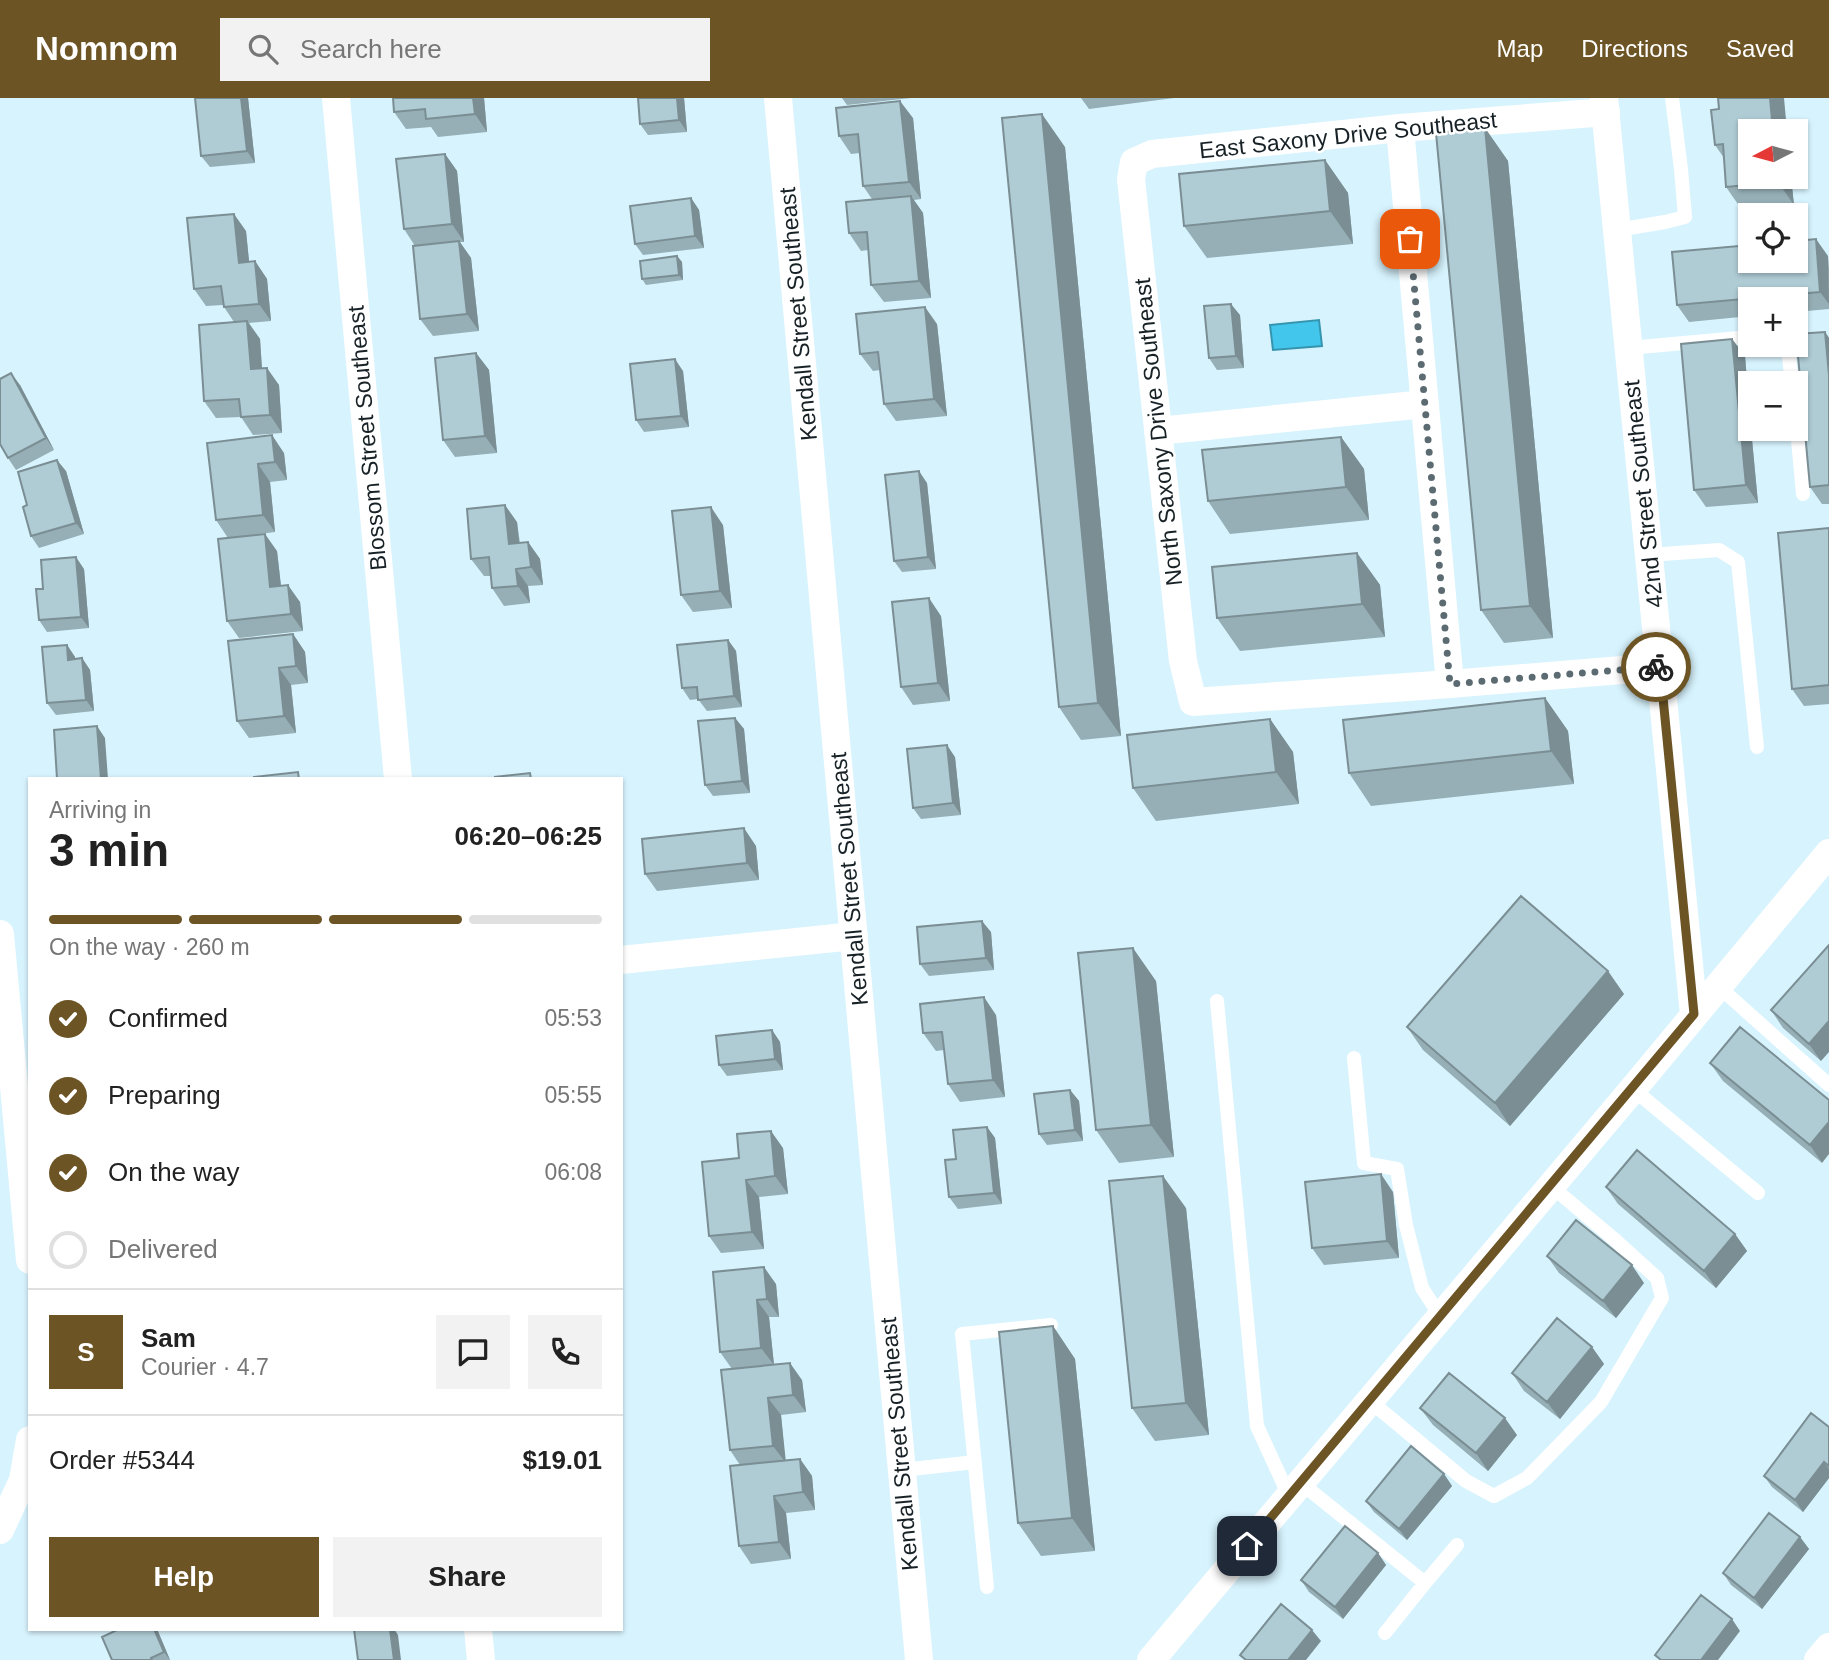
<!DOCTYPE html>
<meta charset="utf-8">
<style>
body{margin:0;font-family:Helvetica,sans-serif;background:#f2f2f2;color:#222;height:100vh;display:flex;flex-direction:column;font-size:26px;white-space:nowrap}
*{box-sizing:border-box;margin:0}
p{font-size:23px;color:#767676}
.icon{flex:none;width:38px;height:38px;fill:none;stroke:currentColor;stroke-width:2;stroke-linecap:round;stroke-linejoin:round}
.map{position:relative;flex:1;overflow:hidden}
.sheet{position:absolute;left:28px;top:679px;width:595px;height:854px;display:flex;flex-direction:column;background:#fff;border-radius:0px;box-shadow:0 2px 5px #0004}
.sheet>*{flex:none}
.needle{width:46px;rotate:264deg}
.fabs{position:absolute;left:1738px;top:21px;display:grid;gap:14px}
.fabs a{display:grid;place-items:center;width:70px;height:70px;border-radius:0px;background:#fff;box-shadow:0 2px 5px #0004;font-size:35px}
.pin{position:absolute;display:grid;place-items:center;width:60px;height:60px;color:#fff;margin:-30px;border-radius:14px;box-shadow:0 4px 10px #0006}
.courier{position:absolute;display:grid;place-items:center;width:70px;height:70px;margin:-35px;border:5px solid #6c5424;border-radius:50%;background:#fff;color:#222;box-shadow:0 2px 9px #0007}
.head em{font-style:normal;font-weight:600}
.head div{display:flex;flex-direction:column-reverse}
.head{display:flex;align-items:center;justify-content:space-between;height:119px;padding:0 21px}
h1{font-size:46px;font-weight:600;line-height:52px}
.bar{display:grid;grid-template-columns:repeat(4,1fr);gap:10px 7px;align-content:center;height:84px;padding:0 21px}
.bar i{height:9px;border-radius:5px;background:#e0e0e0}
.bar .selected{background:#6c5424}
.bar p{grid-column:span 4}
.line{display:flex;align-items:center;gap:18px;padding:0 21px;border-top:2px solid #e0e0e0}
.line div{flex:1}
.round{display:grid;place-items:center;flex:none;width:74px;height:74px;border-radius:0px;background:#f2f2f2}
ol{padding:0 21px;list-style:none}
li{display:flex;align-items:center;gap:21px;height:77px}
li p{margin-inline-start:auto}
li .icon{padding:7px;border-radius:50%;background:#6c5424;color:#fff;stroke-width:4}
li:last-child{color:#767676}
li i{width:38px;height:38px;border:4px solid #e0e0e0;border-radius:50%}
.cta{display:flex;gap:14px;margin-top:auto;padding:14px 21px}
.cta a{flex:1;height:80px;border-radius:0px;background:#6c5424;color:#fff;font-size:28px;font-weight:600;line-height:80px;text-align:center}
.cta a+a{background:#f2f2f2;color:#222}
header{display:flex;align-items:center;gap:42px;box-sizing:border-box;height:98px;padding:0 35px;background:#6c5424;color:#fff}
header strong{font-size:33px}
nav{display:flex;gap:38px;margin-inline-start:auto;font-size:24px}
.search{width:490px;height:63px;background:#f2f2f2;display:flex;align-items:center;gap:18px;box-sizing:border-box;padding:0 24px;border-radius:0px;color:#767676;font-size:26px}
.map>svg:first-child{display:block}
.water{fill:#42c6eb;stroke:#3595b0;stroke-width:2}
.lines{fill:none;stroke-linecap:round;stroke-linejoin:round}
.service{stroke:#fff;stroke-width:14}
.minor{stroke:#fff;stroke-width:28}
.wall{fill:#96afb6}
.shaded-wall{fill:#7a8e94}
.building{fill:#afcbd4;stroke:#7a8e94;stroke-width:2}
.done{stroke:#5b6b71;stroke-width:7;stroke-dasharray:0 12.6}
.route{stroke:#6c5424;stroke-width:9}
.labels{text-anchor:middle;dominant-baseline:central;stroke-width:5;stroke-linejoin:round;paint-order:stroke}
.street-label{font-size:23px;fill:#182226;stroke:#fff}
</style>
<header>
<strong>Nomnom</strong>
<div class="search"><svg class="icon" aria-label="search" viewBox="0 0 24 24"><circle cx="10" cy="10" r="6"/><path d="M15 15l6 6"/></svg>Search here</div>
<nav><a>Map</a><a>Directions</a><a>Saved</a></nav>
</header>
<div class="map">
<svg width="1829" height="1562" viewBox="0 0 1829 1562">
<rect width="100%" height="100%" fill="#d7f3fd"/>
<path class="water" d="M1319,222L1322,248L1273,252L1270,227Z"/>
<g class="lines">
<path class="service" d="M1617,132L1665,124L1685,119L1681,71L1672,0
M1785,247L1788,250L1792,285
M1629,250L1750,239
M1796,320L1803,396
M1649,457L1719,452L1738,464L1757,649
M1718,888L1829,987
M1217,903L1257,1328L1289,1398
M1354,960L1364,1065L1397,1071L1406,1127L1422,1190L1441,1219
M1633,991L1758,1095
M1370,1303L1466,1383L1494,1398L1527,1380L1601,1304L1662,1200L1657,1180L1614,1141L1551,1088
M902,1372L975,1364
M1301,1385L1425,1485L1457,1447
M987,1489L962,1236L1051,1227
M1385,1535L1425,1485"/>
<path class="minor" d="M336,0L398,681
M778,0L919,1562
M1604,0L1694,917
M1606,14L1400,30L1152,56L1134,64L1131,81L1183,563L1193,604L1450,586L1659,569
M1400,30L1450,586
M1158,333L1425,306
M0,836L30,1162
M621,862L854,838
M0,1432L23,1382L30,1342
M478,1531L481,1562
M1151,1562L1633,991L1829,755
M1818,1562L1829,1549"/>
</g>
<path class="wall" d="M248,0L255,65L210,69L201,58Z
M393,0H484L487,34L438,39L431,29L406,31L394,14Z
M638,0H684L687,34L648,37L640,26Z
M842,0H911L847,7Z
M1081,0H1174L1089,11Z
M1719,11L1791,79L1794,107L1742,112L1726,89L1724,60L1715,47Z
M913,20L921,101L914,102L923,115L931,200L884,204L871,187L868,152L861,153L849,135L872,101L863,88L860,55L851,56L839,38Z
M1485,30L1508,63L1553,540L1504,545L1481,512Z
M1065,49L1121,638L1081,642L1059,609Z
M445,56L457,73L464,144H460L471,160L479,233L433,238L420,221L415,148L404,131Z
M1325,62L1348,95L1353,146L1207,160L1184,128Z
M691,100L699,112L704,150L643,157L635,146Z
M246,133L249,164L255,163L267,181L271,223L249,225L260,241L262,270L279,287L282,335L253,337L241,319L216,320L204,303L234,224L224,209L223,207L206,208L194,191Z
M677,158L682,164L683,182L646,187L642,181Z
M1828,158L1829,171V211L1796,214V201H1750V218L1689,224L1677,207Z
M1240,217L1244,270L1217,272L1209,260Z
M937,226L947,318L896,323L884,306L880,272L873,273L860,256Z
M1825,234L1829,240V406H1822L1810,389Z
M1732,241L1745,258L1750,318V331H1751L1758,405L1706,409L1694,392Z
M476,255L489,272L497,355L455,359L443,342Z
M683,273L689,329L644,334L636,322Z
M20,287L54,352L16,372L8,360Z
M1341,339L1364,371L1369,422L1230,436L1208,403Z
M207,345L284,355L287,382L270,384L275,434L228,440L216,422Z
M66,373L84,436L39,450L31,438L27,407Z
M927,385L936,471L902,474L894,463Z
M517,424L520,445L528,444L540,461L543,487L528,488L530,505L504,508L492,490L491,478H484L471,461Z
M723,427L732,510L693,514L681,497Z
M1829,430V606L1804,608L1792,591Z
M277,453L281,488L300,504L303,533L239,540L227,523Z
M1357,455L1380,487L1385,539L1240,553L1217,520Z
M84,471L89,530L47,534L39,522L43,491Z
M941,518L950,603L913,607L901,589Z
M293,536L305,554L308,585L291,587L296,635L249,640L237,623Z
M728,542L736,553L742,609L707,613L698,601L690,602L682,590Z
M67,547L75,559V561L82,560L90,572L94,613L56,617L47,605Z
M1545,600L1568,633L1574,686L1371,708L1349,675Z
M735,620L744,631L750,695L713,698L705,687Z
M1270,621L1293,654L1299,706L1156,723L1133,690Z
M955,659L961,717L921,721L913,710Z
M756,748L759,782L657,793L645,776Z
M991,834L994,872L929,878L920,866Z
M1829,847L1821,963L1783,930L1771,912Z
M1156,883L1174,1059L1119,1065L1096,1032Z
M1624,896L1510,1028L1423,952L1407,929Z
M996,917L1005,999L960,1004L948,986L944,952L936,953L923,935Z
M1740,929L1822,1065L1723,983L1710,965Z
M772,932L780,944L783,972L727,978L719,967Z
M1070,992L1079,1003L1083,1043L1047,1047L1039,1036Z
M987,1029L995,1040L1002,1106L958,1111L949,1099L956,1061Z
M783,1050L788,1096L759,1099L764,1151L721,1155L709,1138L739,1060Z
M1606,1089L1735,1136L1747,1153L1716,1190L1618,1106Z
M1393,1094L1399,1160L1324,1167L1312,1150Z
M1186,1110L1209,1337L1155,1343L1132,1310Z
M1547,1158L1644,1185L1616,1220L1559,1175Z
M713,1174L776,1186L779,1219H769L774,1267L802,1282L806,1314L781,1317L785,1362L800,1361L812,1378L815,1412L786,1415L791,1461L751,1466L739,1448L740,1367L730,1352L732,1271L720,1254Z
M1053,1228L1075,1261L1095,1453L1041,1458L1018,1425Z
M1592,1249L1604,1266L1560,1321L1524,1293L1512,1275Z
M1420,1310L1517,1337L1488,1373L1433,1327Z
M1829,1329V1380L1803,1414L1772,1389L1764,1378Z
M1444,1376L1452,1388L1407,1442L1374,1414L1366,1403Z
M1800,1439L1809,1451L1762,1511L1731,1487L1723,1475Z
M1378,1455L1386,1467L1343,1521L1309,1494L1301,1482Z
M119,1531H157L170,1562H112Z"/>
<path class="shaded-wall" d="M241,0H248L255,65L247,53Z
M473,0H484L487,34L475,16Z
M677,0H684L687,34L679,22Z
M1770,0H1784L1787,33H1773Z
M900,3L913,20L921,101L909,84Z
M1042,16L1065,49L1121,638L1098,605Z
M1485,30L1508,63L1553,540L1530,508Z
M445,56L457,73L464,144L452,126Z
M1325,62L1348,95L1353,146L1330,113Z
M1778,79H1791L1794,107L1778,84Z
M911,98L923,115L931,200L919,183Z
M691,100L699,112L704,150L695,138Z
M234,116L246,133L251,182L239,165Z
M1816,141L1828,158L1829,206L1820,194Z
M459,143L471,160L479,233L467,216Z
M677,158L682,164L683,182L679,177Z
M255,163L267,181L271,223L259,206Z
M1231,206L1240,217L1244,270L1236,258Z
M925,209L937,226L947,318L934,301Z
M247,223L260,241L263,288L251,271Z
M1825,234L1829,240V277Z
M1732,241L1745,258L1750,318V331H1751L1758,405L1746,387Z
M476,255L489,272L497,355L485,338Z
M675,261L683,273L689,329L681,318Z
M267,270L279,287L282,335L270,317Z
M11,275L20,287L54,352L46,340Z
M272,337L284,355L287,382L275,364Z
M1341,339L1364,371L1369,422L1346,389Z
M57,362L66,373L84,436L76,425Z
M258,366L270,384L275,434L263,417Z
M919,373L927,385L936,471L928,459Z
M505,407L517,424L521,463L509,446Z
M711,409L723,427L732,510L720,493Z
M265,436L277,453L283,506L270,489Z
M528,444L540,461L543,487L531,469Z
M1357,455L1380,487L1385,539L1362,506Z
M76,459L84,471L89,530L81,519Z
M516,471L528,488L530,505L518,488Z
M288,487L300,504L303,533L291,516Z
M929,500L941,518L950,603L938,585Z
M293,536L305,554L308,585L296,568Z
M728,542L736,553L742,609L734,598Z
M67,547L75,559L76,573L68,562Z
M82,560L90,572L94,613L86,602Z
M279,570L291,587L296,635L284,618Z
M1545,600L1568,633L1574,686L1551,653Z
M735,620L744,631L750,695L742,683Z
M1270,621L1293,654L1299,706L1276,674Z
M97,628L105,640L108,681H101Z
M947,647L955,659L961,717L953,705Z
M744,730L756,748L759,782L747,765Z
M982,823L991,834L994,872L986,860Z
M1133,850L1156,883L1174,1059L1151,1027Z
M1608,873L1624,896L1510,1028L1495,1005Z
M984,899L996,917L1005,999L993,982Z
M1829,923V954L1821,963L1809,946Z
M772,932L780,944L783,972L775,961Z
M1070,992L1079,1003L1083,1043L1075,1032Z
M1829,1024V1056L1822,1065L1810,1047Z
M987,1029L995,1040L1002,1106L994,1095Z
M771,1033L783,1050L788,1096L775,1078Z
M1381,1076L1393,1094L1399,1160L1387,1143Z
M1163,1078L1186,1110L1209,1337L1186,1305Z
M746,1082L759,1099L764,1151L752,1134Z
M1735,1136L1747,1153L1716,1190L1704,1173Z
M1632,1167L1644,1185L1616,1220L1603,1203Z
M764,1169L776,1186L779,1219L767,1201Z
M757,1202L769,1219L774,1267L761,1250Z
M1053,1228L1075,1261L1095,1453L1072,1420Z
M1592,1249L1604,1266L1560,1321L1547,1304Z
M790,1265L802,1282L806,1314L793,1297Z
M768,1300L781,1317L786,1365L773,1348Z
M1505,1320L1517,1337L1488,1373L1476,1355Z
M800,1361L812,1378L815,1412L803,1394Z
M1824,1364L1829,1371V1380L1803,1414L1795,1402Z
M1444,1376L1452,1388L1407,1442L1399,1431Z
M774,1398L786,1415L791,1461L779,1444Z
M1800,1439L1809,1451L1762,1511L1754,1500Z
M1378,1455L1386,1467L1343,1521L1335,1509Z
M1732,1521L1740,1533L1718,1562H1701Z
M154,1531H157L170,1562L164,1554Z
M390,1531H394L398,1537L401,1562H394Z
M1312,1532L1321,1543L1306,1562H1288Z"/>
<path class="building" d="M195,0H241L247,53L201,58Z
M393,0H473L475,16L426,21L425,11L394,14Z
M638,0H677L679,22L640,26Z
M1718,0H1770L1773,33H1750V79H1778V84L1726,89L1723,46L1715,47L1711,12L1719,11Z
M900,3L909,84L863,88L858,36L839,38L836,10Z
M1042,16L1098,605L1059,609L1002,20Z
M1485,30L1530,508L1481,512L1436,35Z
M445,56L452,126L404,131L396,61Z
M1325,62L1330,113L1184,128L1179,76Z
M911,98L919,183L871,187L867,134L849,135L846,104Z
M691,100L695,138L635,146L630,108Z
M234,116L239,165L255,163L259,206L224,209L221,188L194,191L187,120Z
M1816,141L1820,194L1677,207L1672,154L1750,147V163H1796V143Z
M459,143L467,216L420,221L413,148Z
M677,158L679,177L642,181L640,163Z
M1231,206L1236,258L1209,260L1204,208Z
M925,209L934,301L884,306L878,254L860,256L856,216Z
M247,223L251,271L267,270L270,317L241,319L239,301L204,303L199,227Z
M1825,234L1829,277V387L1810,389L1796,236Z
M1732,241L1746,387L1694,392L1681,246Z
M476,255L485,338L443,342L435,260Z
M675,261L681,318L636,322L630,266Z
M11,275L46,340L8,360L0,346V281Z
M272,337L275,364L258,366L263,417L216,422L207,345Z
M1341,339L1346,389L1208,403L1202,352Z
M57,362L76,425L31,438L23,409L27,407L18,374Z
M919,373L928,459L894,463L885,377Z
M505,407L509,446L528,444L531,469L516,471L518,488L492,490L489,459L471,461L467,411Z
M711,409L720,493L681,497L672,413Z
M1829,430V587L1792,591L1778,435Z
M265,436L270,489L288,487L291,516L227,523L218,441Z
M1357,455L1362,506L1217,520L1212,469Z
M76,459L81,519L39,522L36,491H43L41,462Z
M929,500L938,585L901,589L892,504Z
M293,536L296,568L279,570L284,618L237,623L228,543Z
M728,542L734,598L698,602L697,589L682,590L677,547Z
M67,547L68,562L82,560L86,602L47,605L42,549Z
M1545,600L1551,653L1349,675L1343,622Z
M735,620L742,683L705,687L698,623Z
M1270,621L1276,674L1133,690L1127,637Z
M97,628L101,681H57L54,632Z
M947,647L953,705L913,710L907,651Z
M298,674L299,681H254V679Z
M530,675L531,681H495V679Z
M744,730L747,765L645,776L642,741Z
M1521,798L1608,873L1495,1005L1407,929Z
M982,823L986,860L920,866L917,829Z
M1829,847V923L1809,946L1771,912Z
M1133,850L1151,1027L1096,1032L1078,855Z
M984,899L993,982L948,986L942,934L923,935L920,906Z
M1740,929L1829,1002V1024L1810,1047L1710,965Z
M772,932L775,961L719,967L716,938Z
M1070,992L1075,1032L1039,1036L1034,996Z
M987,1029L994,1095L949,1099L945,1062L956,1061L953,1032Z
M771,1033L775,1078L746,1082L752,1134L709,1138L702,1064L739,1060L737,1036Z
M1637,1052L1735,1136L1704,1173L1606,1089Z
M1381,1076L1387,1143L1312,1150L1305,1084Z
M1163,1078L1186,1305L1132,1310L1109,1083Z
M1576,1122L1632,1167L1603,1203L1547,1158Z
M764,1169L767,1201L757,1202L761,1250L720,1254L713,1174Z
M1557,1220L1592,1249L1547,1304L1512,1275Z
M1053,1228L1072,1420L1018,1425L999,1234Z
M790,1265L793,1297L768,1300L773,1348L730,1352L721,1272Z
M1449,1275L1505,1320L1476,1355L1420,1310Z
M1811,1315L1829,1329V1368L1824,1364L1795,1402L1764,1378Z
M1411,1348L1444,1376L1399,1431L1366,1403Z
M800,1361L803,1394L774,1398L779,1444L739,1448L730,1368Z
M1769,1415L1800,1439L1754,1500L1723,1475Z
M1345,1428L1378,1455L1335,1509L1301,1482Z
M1701,1497L1732,1521L1701,1562H1661L1655,1557Z
M1281,1506L1312,1532L1288,1562H1246L1240,1557Z
M119,1531H154L164,1554L151,1560L152,1562H112L102,1539Z
M354,1531H390L394,1562H358Z"/>
<g class="lines">
<path class="done" d="M1410,141L1450,586L1656,569"/>
<path class="route" d="M1247,1448L1694,916L1660,569H1656"/>
</g>
<g class="labels">
<g class="street-label">
<text transform="translate(1348 37) rotate(-6)">East Saxony Drive Southeast</text>
<text transform="translate(798 216) rotate(-95)">Kendall Street Southeast</text>
<text transform="translate(1158 334) rotate(-96)">North Saxony Drive Southeast</text>
<text transform="translate(367 340) rotate(-95)">Blossom Street Southeast</text>
<text transform="translate(1643 396) rotate(-96)">42nd Street Southeast</text>
<text transform="translate(849 781) rotate(-95)">Kendall Street Southeast</text>
<text transform="translate(899 1346) rotate(-95)">Kendall Street Southeast</text>
</g>
</g>
</svg>
<div class="fabs">
<a><svg class="needle" viewBox="-14 -14 28 28"><path d="M0-13l5 13h-10z" fill="#e53935"/><path d="M0 13l5-13h-10z" fill="#767676"/></svg></a>
<a><svg class="icon" aria-label="locate" viewBox="0 0 24 24"><circle cx="12" cy="12" r="6"/><path d="M12 2v4M12 18v4M2 12h4M18 12h4"/></svg></a>
<a>+</a>
<a>−</a>
</div>
<div class="pin" style="left:1410px;top:141px;background:#ea580c"><svg class="icon" aria-label="bag" viewBox="0 0 24 24"><path d="M5 8h14l-1 12H6zM9 8a3 3 0 0 1 6 0"/></svg></div>
<div class="pin" style="left:1247px;top:1448px;background:#1f2937"><svg class="icon" aria-label="home" viewBox="0 0 24 24"><path d="M3 11l9-7 9 7M6 9v11h12V9"/></svg></div>
<div class="courier" style="left:1656px;top:569px"><svg class="icon" aria-label="bike" viewBox="0 0 24 24"><circle cx="6" cy="16" r="4"/><circle cx="18" cy="16" r="4"/><path d="M6 16l4-8h5l3 8M10 8l3 8H6M13 5h3"/></svg></div>
<section class="sheet">
<div class="head"><div><h1>3 min</h1><p>Arriving in</p></div><em>06:20–06:25</em></div>
<div class="bar"><i class="selected"></i><i class="selected"></i><i class="selected"></i><i></i><p>On the way · 260 m</p></div>
<ol>
<li><svg class="icon" aria-label="check" viewBox="0 0 24 24"><path d="M5 12l5 5 9-10"/></svg>Confirmed<p>05:53</p></li>
<li><svg class="icon" aria-label="check" viewBox="0 0 24 24"><path d="M5 12l5 5 9-10"/></svg>Preparing<p>05:55</p></li>
<li><svg class="icon" aria-label="check" viewBox="0 0 24 24"><path d="M5 12l5 5 9-10"/></svg>On the way<p>06:08</p></li>
<li><i></i>Delivered</li>
</ol>
<div class="line" style="height:126px"><b class="round" style="background:#6c5424;color:#fff">S</b><div><b>Sam</b><p>Courier · 4.7</p></div><a class="round"><svg class="icon" aria-label="chat" viewBox="0 0 24 24"><path d="M4 5h16v11H9l-5 4z"/></svg></a><a class="round"><svg class="icon" aria-label="phone" viewBox="0 0 24 24"><path d="M5 4h4l2 5-3 2q2 4 5 5l2-3 5 2v4C11 20 4 13 5 4z"/></svg></a></div>
<div class="line" style="height:91px"><div>Order #5344</div><b>$19.01</b></div>
<div class="cta"><a>Help</a><a>Share</a></div>
</section>
</div>
